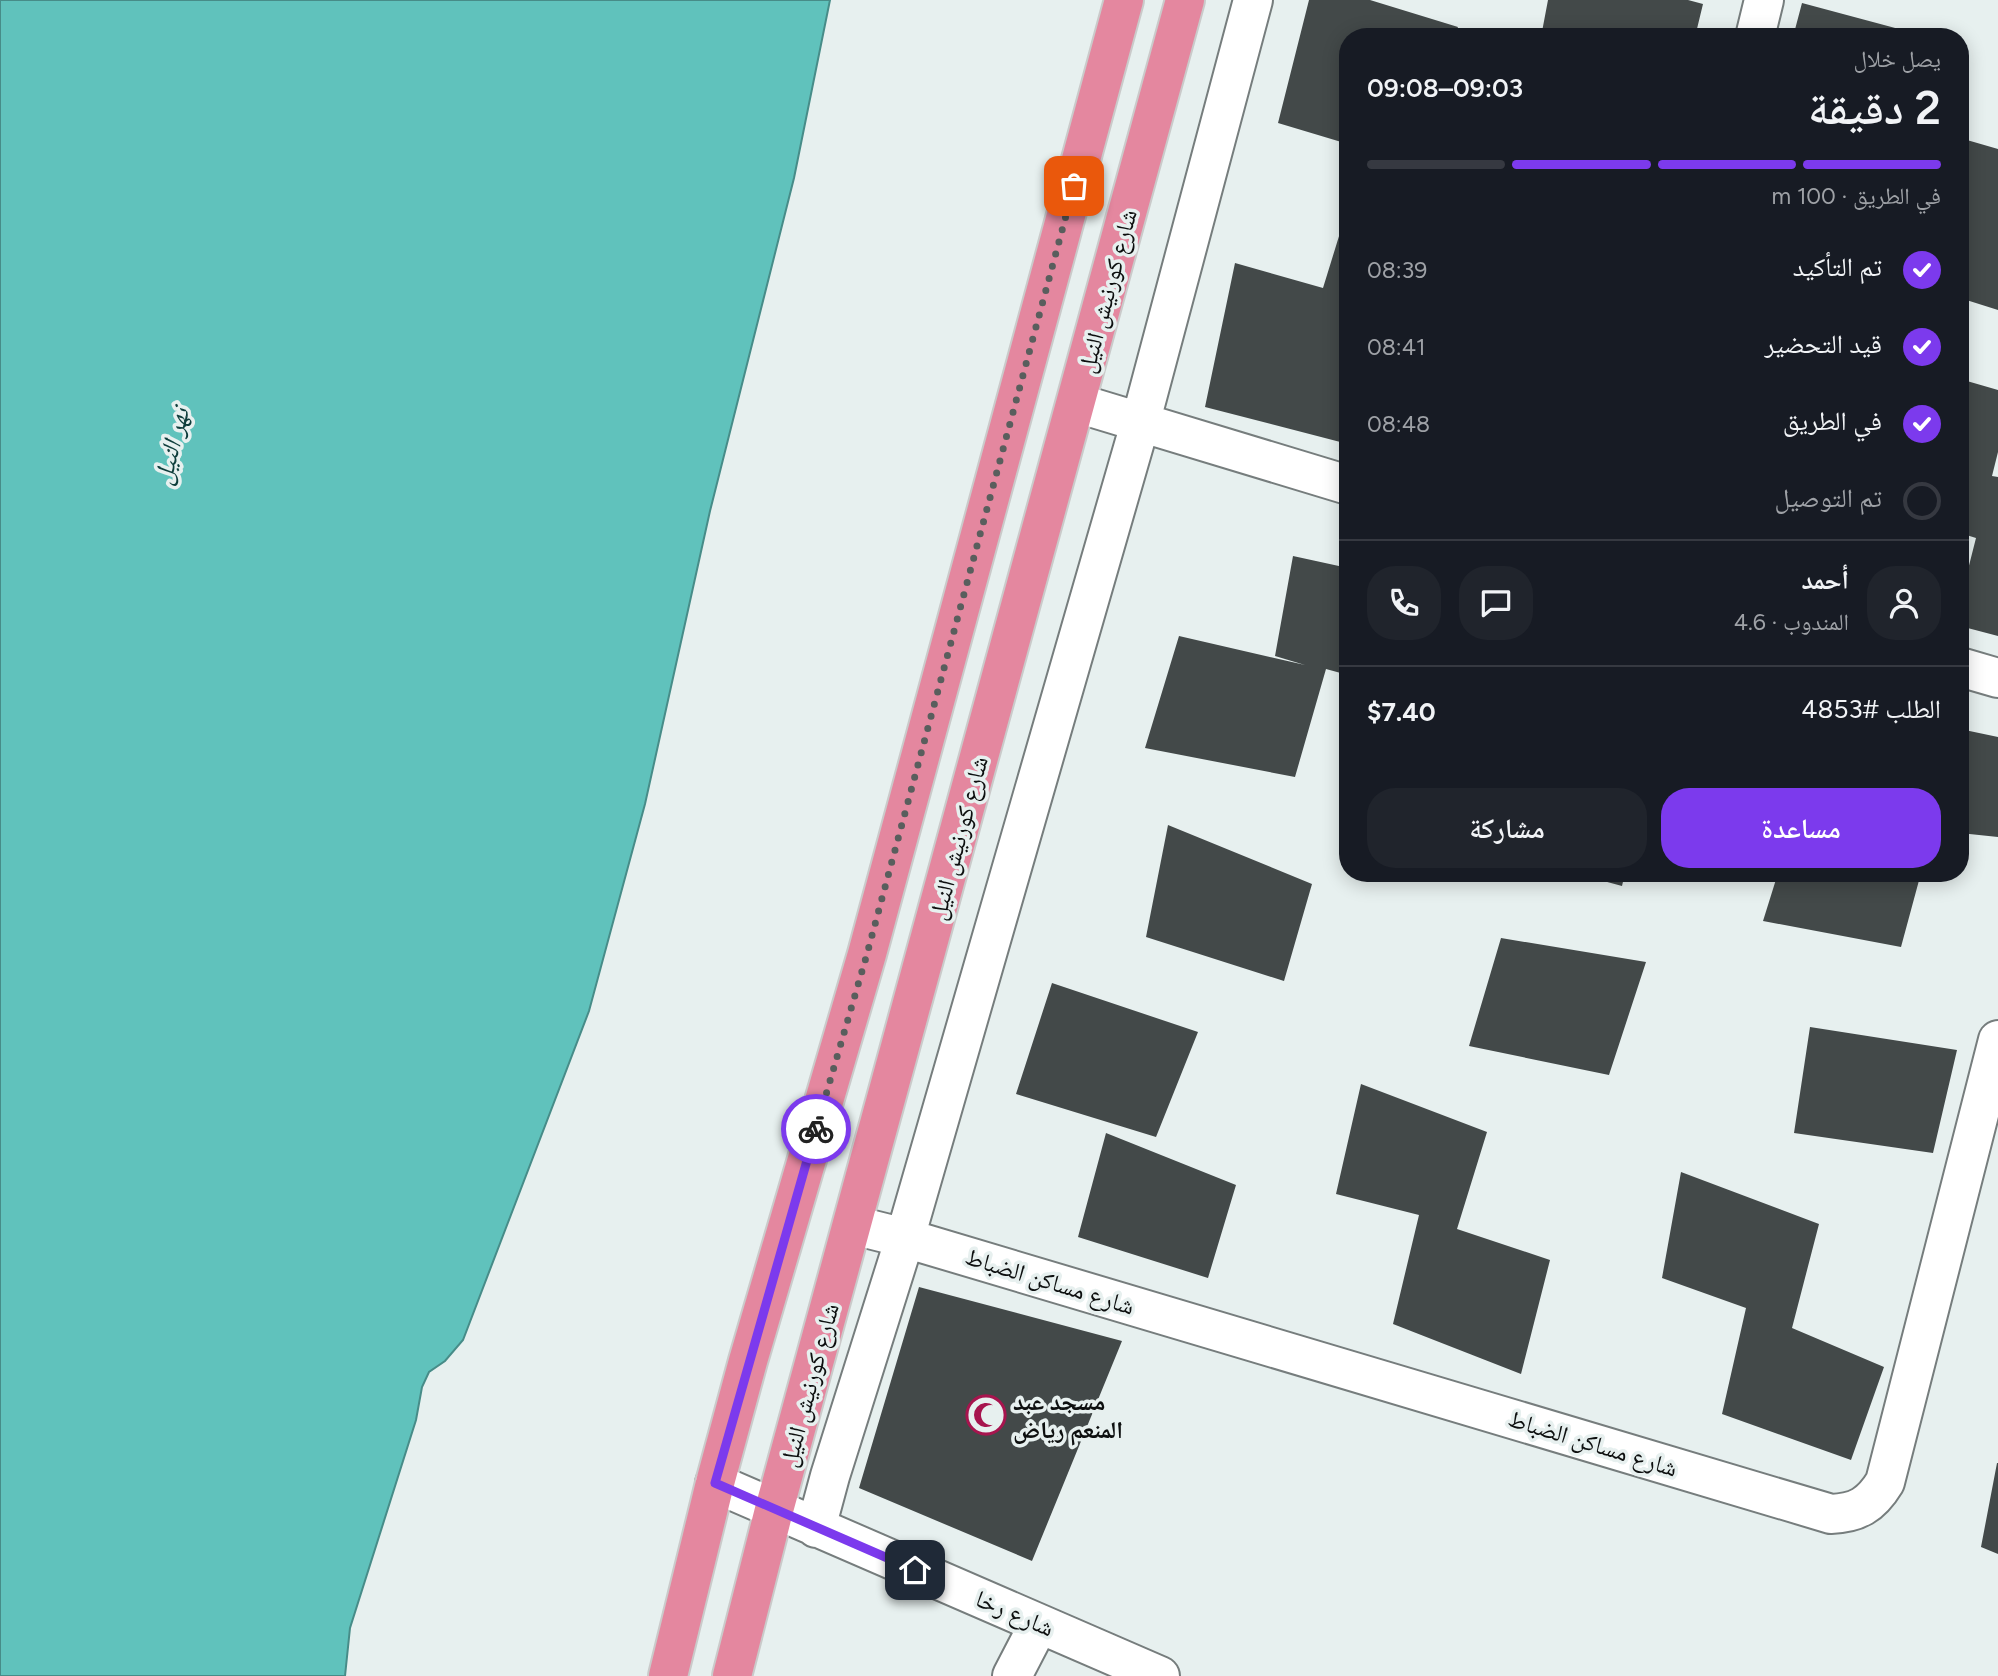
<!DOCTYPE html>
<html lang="ar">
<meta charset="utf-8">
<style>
body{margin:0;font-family:Figtree,"Noto Naskh Arabic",sans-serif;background:#20242c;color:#f1f3f6;direction:rtl;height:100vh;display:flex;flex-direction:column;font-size:26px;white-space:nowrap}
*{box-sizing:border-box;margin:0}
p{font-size:23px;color:#9ea1a6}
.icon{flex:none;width:38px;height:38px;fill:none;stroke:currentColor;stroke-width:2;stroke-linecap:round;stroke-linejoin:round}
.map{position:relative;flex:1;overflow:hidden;direction:ltr}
.drawer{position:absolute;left:1339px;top:28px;width:630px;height:854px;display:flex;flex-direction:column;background:#171b24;border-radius:28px;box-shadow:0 4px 18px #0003;direction:rtl}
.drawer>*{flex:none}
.pin{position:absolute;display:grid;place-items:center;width:60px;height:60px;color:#fff;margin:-30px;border-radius:14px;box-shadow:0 4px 10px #0006}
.courier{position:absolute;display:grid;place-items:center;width:70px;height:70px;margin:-35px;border:5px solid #7c3aed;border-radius:50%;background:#fff;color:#222;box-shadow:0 2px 9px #0007}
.headline em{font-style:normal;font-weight:600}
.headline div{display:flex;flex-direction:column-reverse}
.headline{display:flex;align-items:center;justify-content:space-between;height:119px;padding:0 28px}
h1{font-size:46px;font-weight:600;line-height:52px}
.bar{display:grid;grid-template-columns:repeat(4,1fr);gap:10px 7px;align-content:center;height:84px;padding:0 28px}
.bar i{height:9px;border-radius:5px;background:#363941}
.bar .active{background:#7c3aed}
.bar p{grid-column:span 4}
.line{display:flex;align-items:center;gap:18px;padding:0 28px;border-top:2px solid #363941}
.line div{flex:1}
.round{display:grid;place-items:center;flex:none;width:74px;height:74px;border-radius:28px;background:#20242c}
ol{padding:0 28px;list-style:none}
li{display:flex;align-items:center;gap:21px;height:77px}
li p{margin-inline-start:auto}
li .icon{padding:7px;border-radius:50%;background:#7c3aed;color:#fff;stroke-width:4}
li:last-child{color:#9ea1a6}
li i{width:38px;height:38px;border:4px solid #363941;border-radius:50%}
.action{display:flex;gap:14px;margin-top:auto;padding:14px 28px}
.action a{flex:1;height:80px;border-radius:28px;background:#7c3aed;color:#fff;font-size:28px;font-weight:600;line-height:80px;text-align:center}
.action a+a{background:#20242c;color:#f1f3f6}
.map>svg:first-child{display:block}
.water{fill:#60c2bc;stroke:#478c88;stroke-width:2}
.building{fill:#434949}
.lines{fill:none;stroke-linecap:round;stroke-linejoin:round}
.minor-casing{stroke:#767d7d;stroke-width:42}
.trunk-casing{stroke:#cacaca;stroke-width:42}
.minor{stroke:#fff;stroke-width:38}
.trunk{stroke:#e4879f;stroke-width:38}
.done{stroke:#595e5d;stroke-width:7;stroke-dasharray:0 12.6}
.route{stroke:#7c3aed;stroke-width:9}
.labels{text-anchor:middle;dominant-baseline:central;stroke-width:7;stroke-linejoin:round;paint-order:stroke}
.street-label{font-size:24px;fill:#0d0f0f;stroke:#e7f0ef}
.poi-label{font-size:24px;font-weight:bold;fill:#0d0f0f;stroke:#e7f0ef;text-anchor:start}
.water-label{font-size:26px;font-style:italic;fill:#0e3d3b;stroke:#e7f0ef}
</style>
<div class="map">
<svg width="1998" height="1676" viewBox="0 0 1998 1676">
<rect width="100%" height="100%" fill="#e7f0ef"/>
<path class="water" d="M0,0H830L794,178L710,511L645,804L589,1011L463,1340L445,1361L429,1372L422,1387L416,1420L350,1628L345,1676H0Z"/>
<path class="building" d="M1309,0H1370L1458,27L1454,37H1348V144L1278,123Z
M1548,0H1688L1703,4L1695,37H1541Z
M1802,3L1925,36V37H1793Z
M1960,138L1998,149V310L1960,298Z
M1348,207V444L1205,407L1235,263L1323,288Z
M1960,379L1998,390V452L1992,476L1998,477V636L1960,626V601L1976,538L1960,533Z
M1293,556L1348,568V675L1326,669L1295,777L1145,748L1179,636L1305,665L1275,656Z
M1960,729L1998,737V837L1960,833Z
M1168,825L1312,884L1284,981L1146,937Z
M1574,873H1625L1622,886Z
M1778,873H1921L1901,947L1763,921Z
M1501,938L1646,962L1609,1075L1469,1046Z
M1052,983L1198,1032L1156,1137L1016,1094Z
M1810,1027L1957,1050L1933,1153L1794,1133Z
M1361,1084L1487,1132L1457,1229L1550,1260L1521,1374L1393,1324L1419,1215L1336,1194Z
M1106,1133L1236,1185L1208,1278L1078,1237Z
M1681,1172L1819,1224L1792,1328L1884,1367L1851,1460L1722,1414L1746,1308L1662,1278Z
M919,1287L1122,1341L1032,1561L859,1488Z
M1997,1463H1998V1554L1981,1547Z"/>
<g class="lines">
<g class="minor-casing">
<path id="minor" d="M1755,37L1764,0
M1077,403L1348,485
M1960,667L1998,678
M853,1225L905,1238L1831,1514C1857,1513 1871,1505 1885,1482L1998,1040
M715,1483L1160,1676
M816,1528L830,1476L905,1238L1140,424L1253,0
M1012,1676L1039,1624"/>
</g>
<g class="trunk-casing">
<path id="trunk" d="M668,1676L715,1483L748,1361L867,954L1124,0
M732,1676L774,1510L1185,0"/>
</g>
<use href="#minor" class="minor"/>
<use href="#trunk" class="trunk"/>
</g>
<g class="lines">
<path class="done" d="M816,1129L867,954L1074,186"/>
<path class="route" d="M816,1129L715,1483L915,1570"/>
</g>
<defs>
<g id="mosque-ring" transform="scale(2.0125)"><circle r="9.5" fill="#e7f0ef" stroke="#a7144e" stroke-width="1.5"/><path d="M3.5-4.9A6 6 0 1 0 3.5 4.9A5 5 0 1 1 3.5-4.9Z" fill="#a7144e"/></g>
</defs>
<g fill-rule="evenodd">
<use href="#mosque-ring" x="986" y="1415"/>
</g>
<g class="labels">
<g class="street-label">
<text transform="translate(1107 291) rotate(-75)">شارع كورنيش النيل</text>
<text transform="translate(958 838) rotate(-75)">شارع كورنيش النيل</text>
<text transform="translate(1050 1281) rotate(17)">شارع مساكن الضباط</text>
<text transform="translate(809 1385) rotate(-75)">شارع كورنيش النيل</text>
<text transform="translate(1593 1443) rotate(17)">شارع مساكن الضباط</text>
<text transform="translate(1015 1613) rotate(23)">شارع رخا</text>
</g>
<g class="poi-label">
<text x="1013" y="1401">مسجد عبد<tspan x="1013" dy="28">المنعم رياض</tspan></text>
</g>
<g class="water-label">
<text transform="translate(171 446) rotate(-76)">نهر النيل</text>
</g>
</g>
</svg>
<div class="pin" style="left:1074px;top:186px;background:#ea580c"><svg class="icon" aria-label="bag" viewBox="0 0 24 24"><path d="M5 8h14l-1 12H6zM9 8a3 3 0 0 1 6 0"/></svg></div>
<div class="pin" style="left:915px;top:1570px;background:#1f2937"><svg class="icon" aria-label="home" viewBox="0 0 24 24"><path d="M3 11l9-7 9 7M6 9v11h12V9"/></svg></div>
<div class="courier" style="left:816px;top:1129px"><svg class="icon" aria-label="bike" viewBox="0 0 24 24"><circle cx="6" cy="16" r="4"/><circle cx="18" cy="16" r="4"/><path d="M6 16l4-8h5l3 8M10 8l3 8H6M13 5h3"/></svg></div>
<section class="drawer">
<div class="headline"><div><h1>2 دقيقة</h1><p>يصل خلال</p></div><em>09:03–09:08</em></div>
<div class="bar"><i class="active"></i><i class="active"></i><i class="active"></i><i></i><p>في الطريق · 100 m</p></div>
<ol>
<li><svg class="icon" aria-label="check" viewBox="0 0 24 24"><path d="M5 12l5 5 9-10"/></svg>تم التأكيد<p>08:39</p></li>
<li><svg class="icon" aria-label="check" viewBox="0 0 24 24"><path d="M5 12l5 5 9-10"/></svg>قيد التحضير<p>08:41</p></li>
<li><svg class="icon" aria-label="check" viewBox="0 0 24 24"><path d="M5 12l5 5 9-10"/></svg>في الطريق<p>08:48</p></li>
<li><i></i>تم التوصيل</li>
</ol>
<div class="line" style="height:126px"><a class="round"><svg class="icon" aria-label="person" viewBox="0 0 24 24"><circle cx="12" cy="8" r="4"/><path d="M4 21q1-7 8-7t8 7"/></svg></a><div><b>أحمد</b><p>المندوب · 4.6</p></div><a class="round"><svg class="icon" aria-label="chat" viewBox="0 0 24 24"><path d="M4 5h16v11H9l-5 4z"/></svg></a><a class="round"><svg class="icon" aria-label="phone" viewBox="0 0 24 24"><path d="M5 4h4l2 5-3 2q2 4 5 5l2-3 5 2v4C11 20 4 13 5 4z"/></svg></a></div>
<div class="line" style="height:91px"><div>الطلب #4853</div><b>$7.40</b></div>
<div class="action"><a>مساعدة</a><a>مشاركة</a></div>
</section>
</div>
